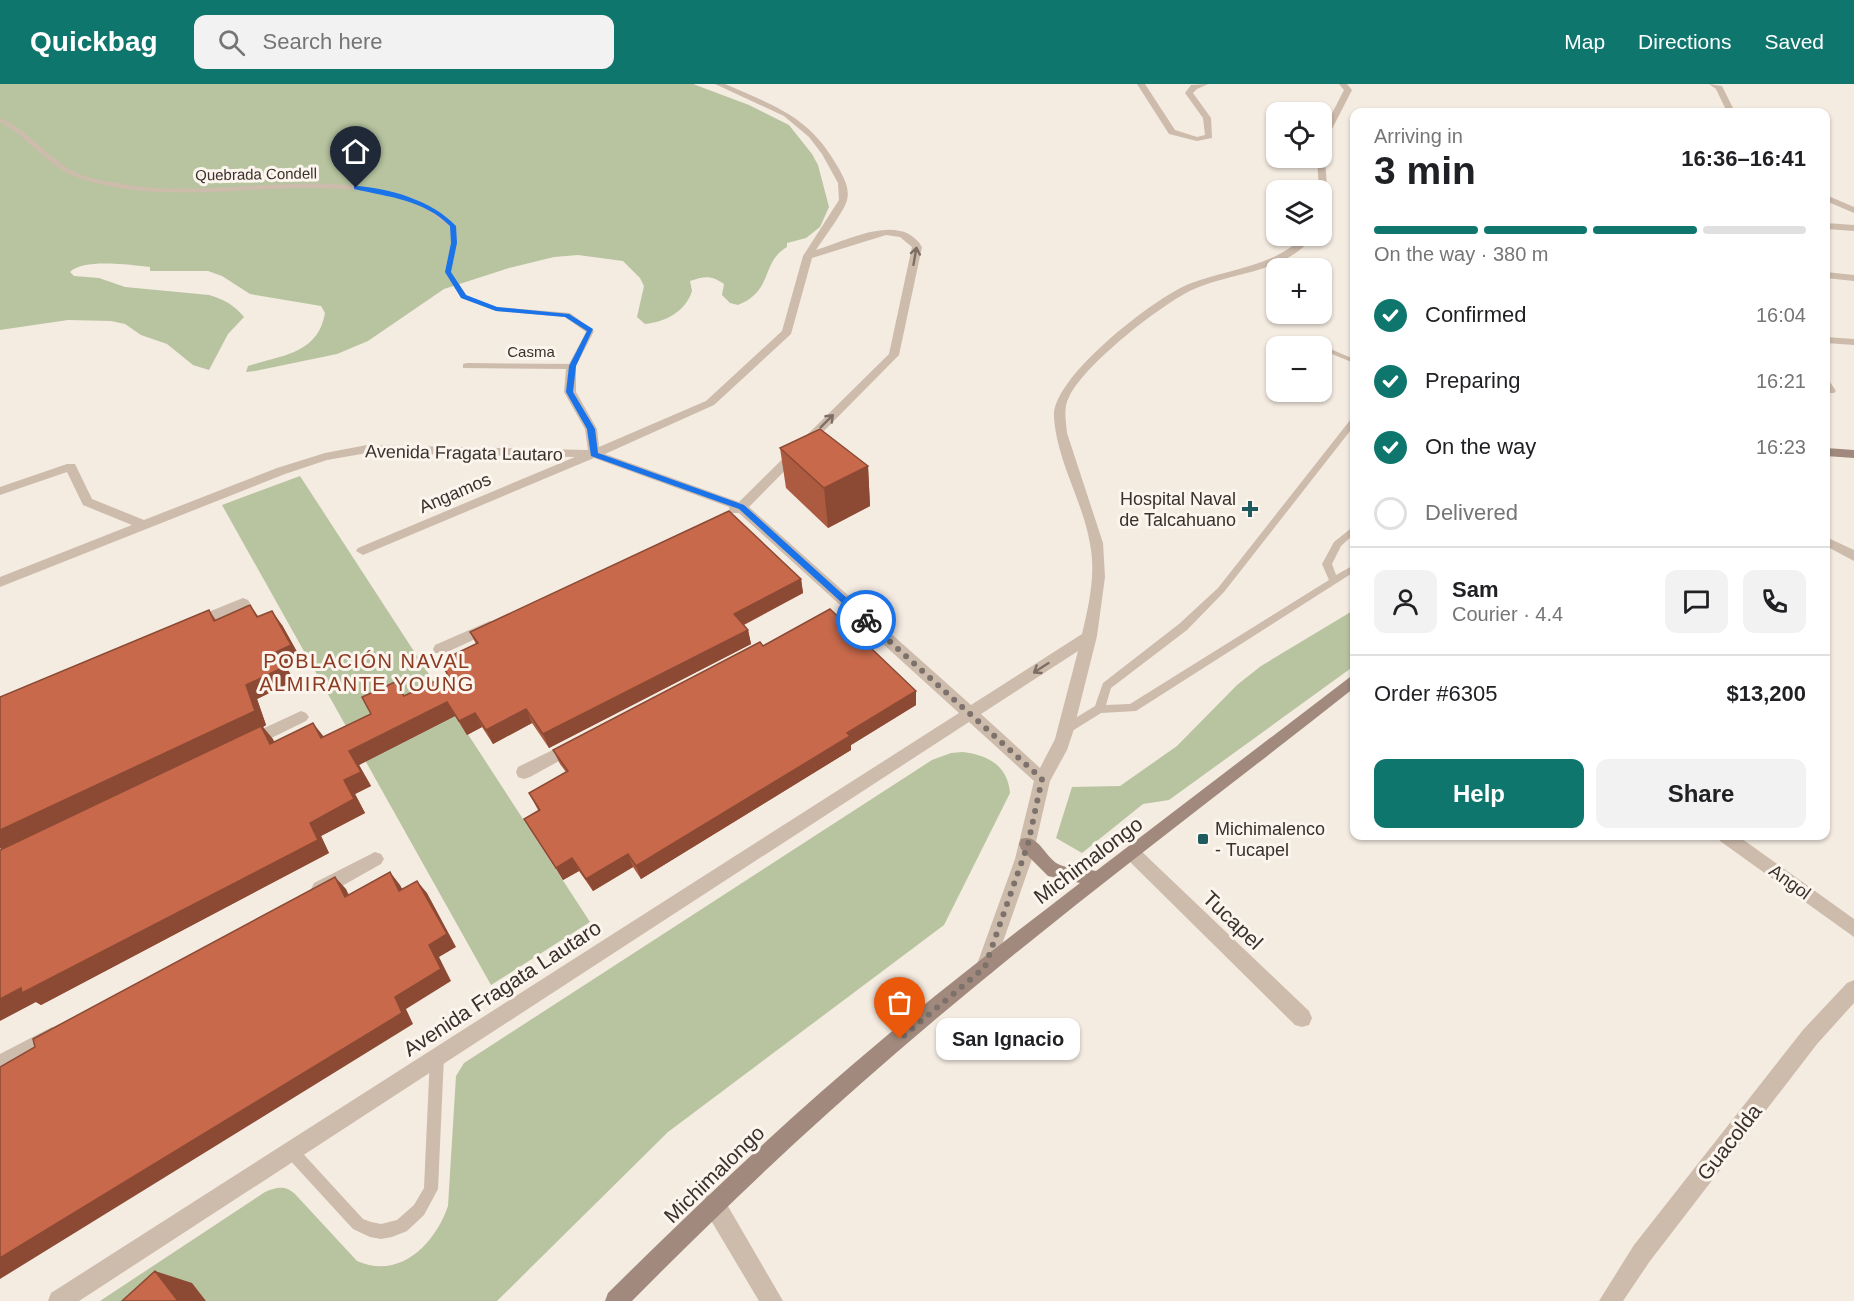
<!DOCTYPE html>
<meta charset="utf-8">
<style>
body{margin:0;font-family:Helvetica,sans-serif;background:#f2f2f2;color:#202124;height:100vh;display:flex;flex-direction:column;font-size:22px;white-space:nowrap}
*{box-sizing:border-box;margin:0}
p{font-size:20px;color:#757577}
.icon{flex:none;width:33px;height:33px;fill:none;stroke:currentColor;stroke-width:2;stroke-linecap:round;stroke-linejoin:round}
.map{position:relative;flex:1;overflow:hidden}
.sheet{position:absolute;left:1350px;top:24px;width:480px;height:732px;display:flex;flex-direction:column;background:#fff;border-radius:12px;box-shadow:0 2px 4px #0004}
.sheet>*{flex:none}
.buttons{position:absolute;left:1266px;top:18px;display:grid;gap:12px}
.buttons a{display:grid;place-items:center;width:66px;height:66px;border-radius:12px;background:#fff;box-shadow:0 2px 4px #0004;font-size:30px}
.pin{position:absolute;display:grid;place-items:center;width:51px;height:51px;color:#fff;margin:-62px -26px;border-radius:50% 50% 50% 0;rotate:-45deg;box-shadow:0 0 6px #0007}
.pin .icon{rotate:45deg}
.courier{position:absolute;display:grid;place-items:center;width:60px;height:60px;margin:-30px;border:4px solid #1a73e8;border-radius:50%;background:#fff;color:#222;box-shadow:0 2px 8px #0007}
.bubble{position:absolute;height:42px;border-radius:12px;background:#fff;box-shadow:0 2px 4px #0004;font-size:20px;font-weight:800;line-height:42px;text-align:center}
.head em{font-style:normal;font-weight:800}
.head div{display:flex;flex-direction:column-reverse}
.head{display:flex;align-items:center;justify-content:space-between;height:102px;padding:0 24px}
h1{font-size:39px;font-weight:800;line-height:45px}
.bar{display:grid;grid-template-columns:repeat(4,1fr);gap:9px 6px;align-content:center;height:72px;padding:0 24px}
.bar i{height:8px;border-radius:4px;background:#e0e0e0}
.bar .active{background:#0f766e}
.bar p{grid-column:span 4}
.line{display:flex;align-items:center;gap:15px;padding:0 24px;border-top:2px solid #e0e0e0}
.line div{flex:1}
.round{display:grid;place-items:center;flex:none;width:63px;height:63px;border-radius:12px;background:#f2f2f2}
ol{padding:0 24px;list-style:none}
li{display:flex;align-items:center;gap:18px;height:66px}
li p{margin-inline-start:auto}
li .icon{padding:6px;border-radius:50%;background:#0f766e;color:#fff;stroke-width:4}
li:last-child{color:#757577}
li i{width:33px;height:33px;border:3px solid #e0e0e0;border-radius:50%}
.action{display:flex;gap:12px;margin-top:auto;padding:12px 24px}
.action a{flex:1;height:69px;border-radius:12px;background:#0f766e;color:#fff;font-size:24px;font-weight:800;line-height:69px;text-align:center}
.action a+a{background:#f2f2f2;color:#202124}
header{display:flex;align-items:center;gap:36px;box-sizing:border-box;height:84px;padding:0 30px;background:#0f766e;color:#fff}
header strong{font-size:28px}
nav{display:flex;gap:33px;margin-inline-start:auto;font-size:21px}
.search{width:420px;height:54px;background:#f2f2f2;display:flex;align-items:center;gap:15px;box-sizing:border-box;padding:0 21px;border-radius:12px;color:#757577;font-size:22px}
.map>svg:first-child{display:block}
.green{fill:#b8c4a0}
.lines{fill:none;stroke-linecap:round;stroke-linejoin:round}
.lane{fill:#cdbbac;fill-rule:evenodd}
.street{fill:#cdbbac;fill-rule:evenodd}
.secondary{fill:#a18a7d;fill-rule:evenodd}
.wall{fill:#ac5a40}
.shaded-wall{fill:#8c4a34}
.building{fill:#c8694b;stroke:#8c4a34;stroke-width:1.5}
.oneway{stroke:#7d6f65}
.route{fill:#1a73e8}
.done{stroke:#7c716b;stroke-width:6;stroke-dasharray:0 10.8}
.poi-dot{fill:#1f5a5e;stroke:#fbf5ee;stroke-width:2}
.labels{text-anchor:middle;dominant-baseline:central;stroke-width:6;stroke-linejoin:round;paint-order:stroke}
.far-street-label{font-size:15px;fill:#3b302b;stroke:#fbf5ee}
.street-label{font-size:18px;fill:#3b302b;stroke:#fbf5ee}
.poi-label{font-size:18px;fill:#3b302b;stroke:#fbf5ee;text-anchor:end}
.neighbourhood-label{font-size:20px;letter-spacing:1.5px;fill:#8c3b22;stroke:#fbf5ee}
.near-street-label{font-size:21px;fill:#3b302b;stroke:#fbf5ee}
</style>
<header>
<strong>Quickbag</strong>
<div class="search"><svg class="icon" aria-label="search" viewBox="0 0 24 24"><circle cx="10" cy="10" r="6"/><path d="M15 15l6 6"/></svg>Search here</div>
<nav><a>Map</a><a>Directions</a><a>Saved</a></nav>
</header>
<div class="map">
<svg width="1854" height="1217" viewBox="0 0 1854 1217">
<rect width="100%" height="100%" fill="#f4ebe1"/>
<path class="green" d="M0,0H693L749,21L789,41L812,70L818,81L829,123L820,143L806,154L787,159V163C760,179 774,207 738,221L730,219L722,211L724,200C711,191 705,192 690,197L692,207C686,227 666,238 645,240L637,233L644,202L640,194L623,177L578,171L554,173L509,184L444,205L368,257L337,270L255,287L246,288L248,282C282,271 318,270 325,229L321,222L250,210L222,192L208,187H150V183C131,181 83,174 70,188L74,192L99,194L125,203L209,211C225,216 233,220 244,233L228,250L209,286L193,281L167,260L141,251L125,240L111,237L68,236L0,246Z
M300,392L590,838L491,901L222,421Z
M1354,526V582L1169,716L1143,720L1082,769L1056,754L1072,703L1120,702L1177,662L1237,601L1261,582Z
M963,668C988,671 1008,682 1010,709L944,841L668,1048L497,1217H100L265,1108C276,1103 286,1101 295,1110L357,1177C400,1196 435,1160 448,1122L456,992L464,979L932,676L951,669Z"/>
<g class="lines">
<path class="lane" d="M0,34C26,45 43,68 66,83C82,94 104,97 123,100C225,120 371,65 456,142L457,159L451,188L467,212L497,223L570,229L594,247L576,282L572,284L568,282L586,248L565,233L496,227L462,214L445,188L451,159L450,143C440,136 430,127 420,122C403,113 382,110 363,107C284,97 205,116 126,105C107,102 82,97 65,88C41,74 25,51 0,38Z
M1296,253H1302L1354,275V279L1322,266V262H1312L1296,257Z
M1351,335H1354V342L1224,508L1187,546L1111,604L1106,621L1130,620L1329,496L1322,480L1334,458L1354,442V450L1341,462L1332,480L1336,491L1354,481V488L1136,627L1101,629L1069,649H1061L1060,646L1061,643L1095,622L1103,599L1179,540L1218,504Z
M437,965L442,967L444,972L438,1105L424,1131L407,1147L392,1153L381,1155L370,1153L353,1145L286,1072L284,1067L286,1062L291,1060L296,1062L363,1135L371,1138L381,1140L397,1136L414,1121L424,1104L430,972L432,967Z"/>
<path class="street" d="M715,0H725C777,23 810,32 839,85C844,94 850,105 847,116C845,126 823,155 816,166C846,157 901,127 922,163L899,271L749,423L971,621L1082,550C1089,521 1096,489 1090,460C1083,417 1057,378 1054,333C1051,294 1154,214 1189,200C1229,184 1272,184 1304,152H1314C1283,190 1235,187 1194,205C1161,220 1084,281 1069,313C1063,324 1066,337 1067,349L1103,459L1105,493L1097,552L1073,648L1067,666L1050,697L1032,775L992,889L985,892L978,889L976,883L1015,775L1034,697L969,638L79,1217H48L51,1209L959,629L739,429H730L729,423L594,374L363,471L356,467L358,464L575,373L367,369L327,376L285,390L0,503V493L132,441L83,421L67,388L0,411V403L67,380H75L92,415L144,436L277,384L325,369L367,361L588,366L585,345L564,308L566,285L463,284V280L467,279L576,280V308L597,345L599,363L706,317L782,247L803,172L839,116L838,99L822,70L809,53L784,32ZM886,151L900,153L912,163L889,270L739,418L605,370L714,321L791,250L812,174ZM1078,567L1055,655L1040,684L981,630Z
M1137,0H1145L1175,46L1197,53L1205,51L1203,34L1185,9L1191,1L1208,0L1197,5L1193,9L1211,34L1212,54L1197,57L1169,50Z
M1339,0H1347L1352,6L1332,45L1326,65L1322,67L1324,45L1344,6Z
M1709,0L1722,2L1735,28H1727L1716,5Z
M1322,72L1325,74L1328,119L1327,133L1322,136V106H1319L1317,74Z
M1826,111L1854,123V129L1826,117Z
M1826,139L1854,141V147L1826,145Z
M1826,188L1854,191V197L1826,194Z
M1826,253L1854,255V261L1826,259Z
M1826,297L1830,298L1836,307L1834,309H1826Z
M1826,453L1854,466V477L1826,462Z
M243,514L248,516L250,519L248,522L196,544L189,539L191,535Z
M490,537L497,542L495,546L445,569H435L433,565L435,561Z
M301,627L306,629L309,633L306,637L257,661H245L243,657L245,653Z
M573,656L579,658L581,662L579,666L530,693L524,695L518,693L516,688L518,683Z
M1718,752H1738L1854,835V853L1720,757Z
M1133,763L1139,765L1309,927L1312,934L1309,941L1302,943L1295,941L1127,775L1124,770L1127,765Z
M375,768L381,770L384,775L381,780L326,811L320,813L314,811L311,805L314,799Z
M1854,896V919L1817,960L1650,1177L1623,1217H1599L1634,1161L1803,946L1847,899Z
M52,943L59,946L62,953L59,960L0,991V970Z
M714,1109L722,1112L783,1217H759L706,1128L703,1120L706,1112Z"/>
<path class="secondary" d="M1826,364L1854,366V374L1826,372Z
M1354,590V604C1201,725 1044,841 896,969C804,1048 717,1131 632,1217H605L608,1209C697,1121 788,1034 884,954C948,900 1014,850 1080,799L1048,792L1021,765L1019,760L1021,755C1038,749 1045,773 1058,780C1068,785 1085,785 1096,787Z"/>
</g>
<path class="wall" d="M780,364L868,382L870,422L828,444L786,404Z
M801,495L803,509L744,541L748,546L751,560L549,664L532,639L493,660L482,643L467,651L455,632L359,681L371,702L355,710L365,729L321,752L329,769L41,921L36,918L2,765L0,764V613L209,526L216,536L250,521L258,532L282,541L301,575L286,582L294,597L257,615L266,641L263,643L274,658L324,653L447,591L440,577L476,560L470,548Z
M763,562L916,607V621L851,661V666L641,795L633,783L593,807L579,787L563,796L532,748L524,735L538,726L529,709L566,688L560,680L553,666Z"/>
<path class="shaded-wall" d="M868,382L870,422L828,444L824,404Z
M801,495L803,509L737,544L734,530Z
M272,527L282,541L301,575L286,582L294,597L257,615L266,641L263,643L273,655L282,674L3,766L0,764V746L246,601L276,568Z
M748,546L751,560L549,664L543,650Z
M916,607V621L851,661V666L641,795L636,782Z
M447,618L455,632L359,681L371,702L355,710L365,729L321,752L329,769L41,921L36,918L0,937V915L310,739L344,696L349,667Z
M526,625L532,639L493,660L486,646Z
M475,629L482,643L467,651L459,637Z
M313,639L324,653L321,654Z
M628,770L633,783L593,807L586,795Z
M572,774L579,787L563,796L556,784Z
M390,788L400,801L410,819L399,807Z
M335,793L346,805L356,826L345,813Z
M417,797L427,809L456,863L439,873L451,897L406,925L413,940L0,1195V1174L395,913L429,861Z
M155,1187L192,1199L206,1217H178Z"/>
<path class="building" d="M820,345L868,382L824,404L780,364Z
M729,427L801,495L734,530L748,546L543,650L526,625L486,646L475,629L459,637L447,618L349,667L361,688L344,696L354,715L310,739L318,756L22,909L21,904L0,915V766L261,642L270,660L313,639L321,654L371,630L362,613L395,598L404,612L448,591L440,577L478,559L470,548Z
M250,521L257,533L272,527L291,561L276,568L284,583L246,601L255,627L0,746V613L209,526L214,537Z
M830,525L916,607L847,649L850,652L636,782L628,770L586,795L572,774L556,784L524,735L540,726L529,709L568,687L553,666L760,558L763,562Z
M390,788L399,807L417,797L447,850L429,861L441,885L395,913L402,929L0,1174V983L35,963L33,955L335,793L345,813Z
M155,1187L178,1217H122Z"/>
<defs><path id="oneway-shaft" d="M-6 0H5M1.5-3L5.5 0L1.5 3" fill="none" stroke-width="1.6" stroke-linecap="round" stroke-linejoin="round" transform="scale(1.5)"/></defs>
<g class="oneway">
<use href="#oneway-shaft" transform="translate(915 172) rotate(-80)"/>
<use href="#oneway-shaft" transform="translate(827 337) rotate(-45)"/>
<use href="#oneway-shaft" transform="translate(1041 584) rotate(147)"/>
</g>
<path class="route" d="M354,102C387,103 433,117 456,142L457,159L451,188L466,211L497,223L569,230L593,245L576,282L573,308L595,345L598,369L744,421L869,534V538H863L739,425L591,372L587,345L566,308L569,282L587,247L565,233L496,227L461,214L445,188L451,159L450,142C424,116 389,113 354,105Z"/>
<g class="lines">
<path class="done" d="M866,536L1042,695L1028,760L985,883L900,955"/>
</g>
<g class="poi-dot">
<path d="M1247 416h6v6h6v6h-6v6h-6v-6h-6v-6h6z"/>
<rect x="1197" y="749" width="12" height="12" rx="3"/>
</g>
<g class="labels">
<g class="far-street-label">
<text transform="translate(256 90) rotate(-1)">Quebrada Condell</text>
<text x="531" y="267">Casma</text>
</g>
<g class="street-label">
<text transform="translate(464 369) rotate(1)">Avenida Fragata Lautaro</text>
<text transform="translate(455 409) rotate(-23)">Angamos</text>
<text transform="translate(1790 798) rotate(36)">Angol</text>
</g>
<g class="poi-label">
<text x="1236" y="415">Hospital Naval<tspan x="1236" dy="21">de Talcahuano</tspan></text>
<text x="1215" y="745" text-anchor="start">Michimalenco<tspan x="1215" dy="21">- Tucapel</tspan></text>
</g>
<g class="neighbourhood-label">
<text x="367" y="577">POBLACIÓN NAVAL<tspan x="367" dy="23">ALMIRANTE YOUNG</tspan></text>
</g>
<g class="near-street-label">
<text transform="translate(1088 776) rotate(-37)">Michimalongo</text>
<text transform="translate(1233 836) rotate(44)">Tucapel</text>
<text transform="translate(502 904) rotate(-33)">Avenida Fragata Lautaro</text>
<text transform="translate(1729 1058) rotate(-52)">Guacolda</text>
<text transform="translate(714 1090) rotate(-44)">Michimalongo</text>
</g>
</g>
</svg>
<div class="buttons">
<a><svg class="icon" aria-label="locate" viewBox="0 0 24 24"><circle cx="12" cy="12" r="6"/><path d="M12 2v4M12 18v4M2 12h4M18 12h4"/></svg></a>
<a><svg class="icon" aria-label="layers" viewBox="0 0 24 24"><path d="M12 4l9 5-9 5-9-5zM3 14l9 5 9-5"/></svg></a>
<a>+</a>
<a>−</a>
</div>
<div class="pin" style="left:900px;top:955px;background:#ea580c"><svg class="icon" aria-label="bag" viewBox="0 0 24 24"><path d="M5 8h14l-1 12H6zM9 8a3 3 0 0 1 6 0"/></svg></div>
<div class="pin" style="left:356px;top:104px;background:#1f2937"><svg class="icon" aria-label="home" viewBox="0 0 24 24"><path d="M3 11l9-7 9 7M6 9v11h12V9"/></svg></div>
<div class="courier" style="left:866px;top:536px"><svg class="icon" aria-label="bike" viewBox="0 0 24 24"><circle cx="6" cy="16" r="4"/><circle cx="18" cy="16" r="4"/><path d="M6 16l4-8h5l3 8M10 8l3 8H6M13 5h3"/></svg></div>
<div class="bubble" style="left:936px;top:934px;width:144px">San Ignacio</div>
<section class="sheet">
<div class="head"><div><h1>3 min</h1><p>Arriving in</p></div><em>16:36–16:41</em></div>
<div class="bar"><i class="active"></i><i class="active"></i><i class="active"></i><i></i><p>On the way · 380 m</p></div>
<ol>
<li><svg class="icon" aria-label="check" viewBox="0 0 24 24"><path d="M5 12l5 5 9-10"/></svg>Confirmed<p>16:04</p></li>
<li><svg class="icon" aria-label="check" viewBox="0 0 24 24"><path d="M5 12l5 5 9-10"/></svg>Preparing<p>16:21</p></li>
<li><svg class="icon" aria-label="check" viewBox="0 0 24 24"><path d="M5 12l5 5 9-10"/></svg>On the way<p>16:23</p></li>
<li><i></i>Delivered</li>
</ol>
<div class="line" style="height:108px"><a class="round"><svg class="icon" aria-label="person" viewBox="0 0 24 24"><circle cx="12" cy="8" r="4"/><path d="M4 21q1-7 8-7t8 7"/></svg></a><div><b>Sam</b><p>Courier · 4.4</p></div><a class="round"><svg class="icon" aria-label="chat" viewBox="0 0 24 24"><path d="M4 5h16v11H9l-5 4z"/></svg></a><a class="round"><svg class="icon" aria-label="phone" viewBox="0 0 24 24"><path d="M5 4h4l2 5-3 2q2 4 5 5l2-3 5 2v4C11 20 4 13 5 4z"/></svg></a></div>
<div class="line" style="height:78px"><div>Order #6305</div><b>$13,200</b></div>
<div class="action"><a>Help</a><a>Share</a></div>
</section>
</div>
